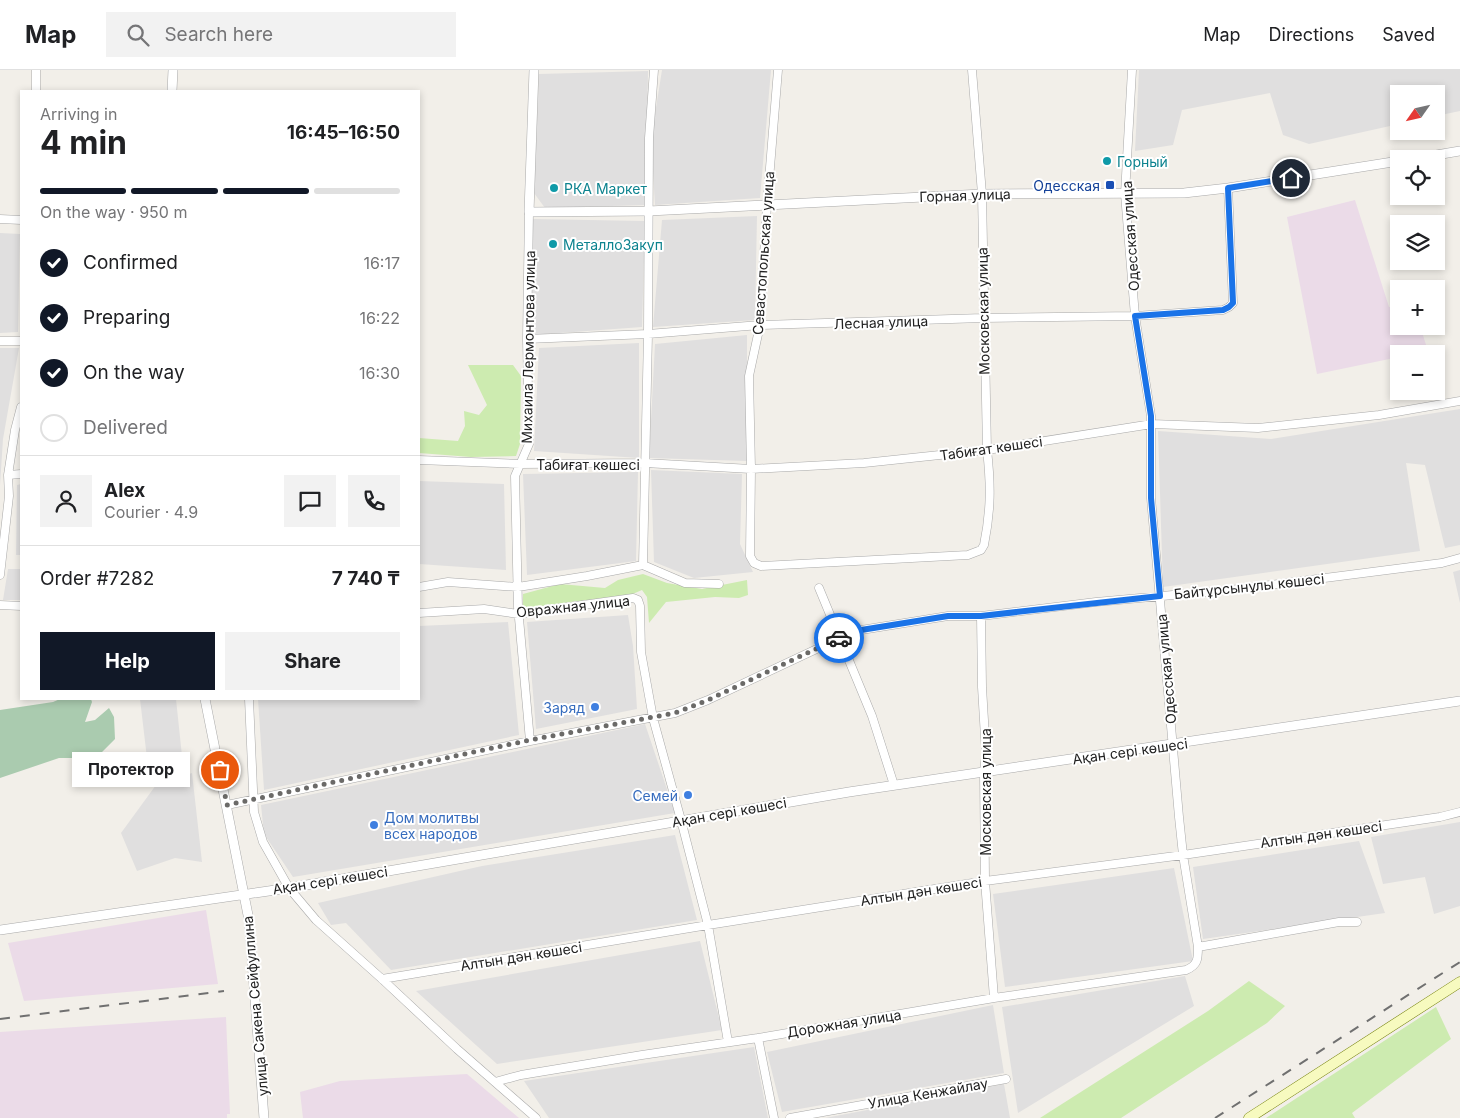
<!DOCTYPE html>
<meta charset="utf-8">
<style>
body{margin:0;font-family:Inter,sans-serif;background:#f2f2f2;color:#202124;height:100vh;display:flex;flex-direction:column;font-size:19px;white-space:nowrap}
*{box-sizing:border-box;margin:0}
p{font-size:16px;color:#757577}
.icon{flex:none;width:28px;height:28px;fill:none;stroke:currentColor;stroke-width:2;stroke-linecap:round;stroke-linejoin:round}
.map{position:relative;flex:1;overflow:hidden}
.panel{position:absolute;left:20px;top:20px;width:400px;height:610px;display:flex;flex-direction:column;background:#fff;border-radius:0px;box-shadow:0 2px 8px #0003}
.panel>*{flex:none}
.needle{width:32px;rotate:236deg}
.fabs{position:absolute;left:1390px;top:15px;display:grid;gap:10px}
.fabs a{display:grid;place-items:center;width:55px;height:55px;border-radius:0px;background:#fff;box-shadow:0 2px 8px #0003;font-size:25px}
.pin{position:absolute;display:grid;place-items:center;width:42px;height:42px;color:#fff;margin:-21px;border:2px solid #fff;border-radius:50%;box-shadow:0 1px 5px #0007}
.courier{position:absolute;display:grid;place-items:center;width:50px;height:50px;margin:-25px;border:4px solid #1a73e8;border-radius:50%;background:#fff;color:#222;box-shadow:0 1px 6px #0007}
.bubble{position:absolute;height:35px;border-radius:0px;background:#fff;box-shadow:0 2px 8px #0003;font-size:16px;font-weight:700;line-height:35px;text-align:center}
.head em{font-style:normal;font-weight:700}
.head div{display:flex;flex-direction:column-reverse}
.head{display:flex;align-items:center;justify-content:space-between;height:85px;padding:0 20px}
h1{font-size:32px;font-weight:700;line-height:38px}
.bar{display:grid;grid-template-columns:repeat(4,1fr);gap:8px 5px;align-content:center;height:60px;padding:0 20px}
.bar i{height:6px;border-radius:4px;background:#e0e0e0}
.bar .active{background:#111827}
.bar p{grid-column:span 4}
.line{display:flex;align-items:center;gap:12px;padding:0 20px;border-top:1px solid #e0e0e0}
.line div{flex:1}
.round{display:grid;place-items:center;flex:none;width:52px;height:52px;border-radius:0px;background:#f2f2f2}
ol{padding:0 20px;list-style:none}
li{display:flex;align-items:center;gap:15px;height:55px}
li p{margin-inline-start:auto}
li .icon{padding:5px;border-radius:50%;background:#111827;color:#fff;stroke-width:4}
li:last-child{color:#757577}
li i{width:28px;height:28px;border:2px solid #e0e0e0;border-radius:50%}
.cta{display:flex;gap:10px;margin-top:auto;padding:10px 20px}
.cta a{flex:1;height:58px;border-radius:0px;background:#111827;color:#fff;font-size:20px;font-weight:700;line-height:58px;text-align:center}
.cta a+a{background:#f2f2f2;color:#202124}
header{display:flex;align-items:center;gap:30px;box-sizing:border-box;height:70px;padding:0 25px;background:#fff;border-bottom:1px solid #e0e0e0}
header strong{font-size:24px}
nav{display:flex;gap:28px;margin-inline-start:auto;font-size:18px}
.search{width:350px;height:45px;background:#f2f2f2;display:flex;align-items:center;gap:12px;box-sizing:border-box;padding:0 18px;border-radius:0px;color:#757577;font-size:19px}
.map>svg:first-child{display:block}
.residential{fill:#e0dfdf}
.industrial{fill:#ebdbe8}
.grass{fill:#cdebb0}
.cemetery{fill:#aacbaf}
.lines{fill:none;stroke-linecap:round;stroke-linejoin:round}
.minor-casing{stroke:#a9a9a9;stroke-width:9}
.tertiary-casing{stroke:#a9a9a9;stroke-width:10}
.secondary-casing{stroke:#707d05;stroke-width:11}
.minor{stroke:#fff;stroke-width:8}
.tertiary{stroke:#fff;stroke-width:9}
.secondary{stroke:#f7fabf;stroke-width:10}
.rail{stroke:#707070;stroke-width:2;stroke-dasharray:10 10;stroke-linecap:butt}
.done{stroke:#6b6a68;stroke-width:5;stroke-dasharray:0 9}
.route{stroke:#1a73e8;stroke-width:6}
.culture-dot{fill:#0f9aa8;stroke:#fff;stroke-width:2}
.transit-dot{fill:#1a4fb4;stroke:#fff;stroke-width:2}
.shop-dot{fill:#3f7fe0;stroke:#fff;stroke-width:2}
.labels{text-anchor:middle;dominant-baseline:central;stroke-width:4;stroke-linejoin:round;paint-order:stroke}
.culture-label{font-size:14px;fill:#0d838f;stroke:#fff;text-anchor:start}
.transit-label{font-size:14px;fill:#164399;stroke:#fff;text-anchor:end}
.street-label{font-size:14px;fill:#222;stroke:#fff}
.shop-label{font-size:14px;fill:#366cbe;stroke:#fff;text-anchor:end}
</style>
<header>
<strong>Map</strong>
<div class="search"><svg class="icon" aria-label="search" viewBox="0 0 24 24"><circle cx="10" cy="10" r="6"/><path d="M15 15l6 6"/></svg>Search here</div>
<nav><a>Map</a><a>Directions</a><a>Saved</a></nav>
</header>
<div class="map">
<svg width="1460" height="1048" viewBox="0 0 1460 1048">
<rect width="100%" height="100%" fill="#f2efe9"/>
<path class="residential" d="M662,0H771L760,128L655,135L651,69Z
M1139,0H1460V41L1436,46V24H1399V54L1309,74L1283,65L1270,23L1182,40L1173,75L1135,81Z
M648,1L646,135L545,138L534,123L539,4Z
M757,146L755,250L653,257L662,150Z
M532,149L645,151L642,257L532,265Z
M0,163L20,164L18,262L0,263Z
M747,265V391L649,388L655,274Z
M639,273V388L534,381L539,278Z
M0,278H19L3,369L0,415Z
M1460,339V475L1445,478L1425,395L1406,393L1420,481L1163,517L1158,361L1271,369Z
M651,400L742,404L740,474L753,502L694,508L654,492Z
M638,402L636,491L527,505L523,404Z
M419,411L504,414L506,500L419,494Z
M21,414V485H16L17,415Z
M8,499H21V530H3Z
M1460,500V533L1453,502Z
M628,545L633,576L637,639L536,659L527,552Z
M508,552L519,665L264,720L258,629H419V556Z
M140,629H176L182,686L148,697Z
M645,654L675,743L293,807L264,764L261,735Z
M192,703L202,792L175,788L137,801L121,763L156,715Z
M1460,752V836L1434,844L1425,807L1383,814L1371,767Z
M675,765L697,850L391,900L346,853L331,855L318,833L482,796Z
M1359,771L1385,843L1203,869L1193,797Z
M1174,798L1193,891L1005,917L993,824Z
M700,871L722,960L497,994L416,921Z
M1185,906L1194,936L1018,1043L1002,937Z
M993,935L1004,1003L782,1042L767,982Z
M754,977L768,1048H549L524,1011Z
M1004,1014L1010,1048H825Z"/>
<path class="industrial" d="M1355,130L1389,237L1399,236V256H1420L1428,281L1413,284H1399V287L1317,304L1287,147Z
M206,840L218,914L24,931L8,873Z
M226,947L230,1044H227V1048H0V962Z
M467,1004L519,1048H303L300,1022L340,1011Z"/>
<path class="grass" d="M468,295H513L521,306L520,374L516,386L471,387L419,383V368L458,371L465,356L464,341L479,345L487,335Z
M643,504L667,513L702,519L747,510L748,525L739,528L715,527L666,532L649,553L647,527L642,520L628,526L570,532L523,539V524L560,514L605,518L618,510Z
M1249,911L1285,936L1267,953L1121,1048H1040L1208,941Z
M1436,937L1451,969L1352,1043L1355,1048H1266Z"/>
<path class="cemetery" d="M60,629H91L92,632L85,652L95,650L109,638L114,647L115,669L100,684L90,688H59L0,708V640L53,632Z"/>
<g class="lines">
<g class="minor-casing">
<path id="minor" d="M778,0L767,134L760,255L749,306L751,399L750,486L754,493L761,496L968,485L981,480L984,475C991,440 991,415 987,380L982,124L972,0
M36,21V0
M529,142L527,269L529,374L515,406L518,537L530,671
M0,149L21,150
M527,269L648,264L760,255L983,248L1135,246L1223,240L1229,237L1233,233L1228,118
M0,271H21
M419,390L520,394L645,393L751,399L864,393L987,380L1152,354L1258,358L1379,345L1460,331
M8,405L21,404
M643,495L648,264L649,68L654,0
M0,505L9,426L8,405L15,360L21,337
M419,517L448,512L518,517L587,506L643,495L685,513L719,514
M819,518L872,646L894,715
M0,535L21,536
M419,543L484,539L518,544L633,528L638,530L640,536L641,582L653,648L681,750L708,855L728,972
M981,546L982,617L986,684L984,702L985,811L994,928
M249,629L254,742L263,772L289,818L316,850L382,909L457,979L536,1048
M227,735L530,671L675,643L708,630L855,561L948,546H981L1096,532L1239,519L1442,493L1460,488
M1198,877L1339,852H1357
M382,909L708,855L985,811L1183,785L1440,747L1460,742
M758,968L774,1048
M495,1012L521,1005L642,985L758,968L994,928L1186,900C1198,895 1198,889 1198,877L1183,785L1179,747L1151,428V346L1135,246L1125,124L1132,0
M790,1048L1006,1009"/>
</g>
<g class="tertiary-casing">
<path id="tertiary" d="M534,0L529,142L649,141L982,124L1184,123L1228,118L1399,91
M172,21L173,0
M1413,89L1460,81
M205,629L249,850L264,1048
M0,860L289,818L849,722L1460,631"/>
</g>
<g class="secondary-casing">
<path id="secondary" d="M1249,1048L1460,912"/>
</g>
<use href="#minor" class="minor"/>
<use href="#tertiary" class="tertiary"/>
<use href="#secondary" class="secondary"/>
<path class="rail" d="M0,949L224,921
M1215,1048L1460,892"/>
</g>
<g class="lines">
<path class="done" d="M220,700L227,735L530,670L675,643L708,630L839,568"/>
<path class="route" d="M839,568L855,561L948,546H981L1160,526L1151,428V346L1135,246L1223,240L1229,237L1233,233L1228,118L1291,108"/>
</g>
<g class="culture-dot">
<circle cx="1107" cy="91" r="5"/>
<circle cx="554" cy="118" r="5"/>
<circle cx="553" cy="174" r="5"/>
</g>
<rect class="transit-dot" x="1105" y="110" width="10" height="10" rx="2.5"/>
<g class="shop-dot">
<circle cx="595" cy="637" r="5"/>
<circle cx="688" cy="725" r="5"/>
<circle cx="374" cy="755" r="5"/>
</g>
<g class="labels">
<g class="culture-label">
<text x="1117" y="91">Горный</text>
<text x="564" y="118">РКА Маркет</text>
<text x="563" y="174">МеталлоЗакуп</text>
</g>
<g class="transit-label">
<text x="1100" y="115">Одесская</text>
</g>
<g class="street-label">
<text transform="translate(965 125) rotate(-2)">Горная улица</text>
<text transform="translate(1130 166) rotate(-94)">Одесская улица</text>
<text transform="translate(763 183) rotate(-86)">Севастопольская улица</text>
<text transform="translate(983 241) rotate(-91)">Московская улица</text>
<text transform="translate(881 252) rotate(-2)">Лесная улица</text>
<text transform="translate(528 277) rotate(-89)">Михаила Лермонтова улица</text>
<text transform="translate(991 378) rotate(-8)">Табиғат көшесі</text>
<text x="588" y="394">Табиғат көшесі</text>
<text transform="translate(1249 516) rotate(-6)">Байтұрсынұлы көшесі</text>
<text transform="translate(573 536) rotate(-6)">Овражная улица</text>
<text transform="translate(1166 599) rotate(-95)">Одесская улица</text>
<text transform="translate(1130 681) rotate(-8)">Ақан сері көшесі</text>
<text transform="translate(985 722) rotate(-90)">Московская улица</text>
<text transform="translate(729 742) rotate(-10)">Ақан сері көшесі</text>
<text transform="translate(1321 764) rotate(-8)">Алтын дән көшесі</text>
<text transform="translate(330 810) rotate(-9)">Ақан сері көшесі</text>
<text transform="translate(921 821) rotate(-9)">Алтын дән көшесі</text>
<text transform="translate(521 886) rotate(-9)">Алтын дән көшесі</text>
<text transform="translate(255 936) rotate(-95)">улица Сакена Сейфуллина</text>
<text transform="translate(844 953) rotate(-9)">Дорожная улица</text>
<text transform="translate(928 1023) rotate(-10)">Улица Кенжайлау</text>
</g>
<g class="shop-label">
<text x="585" y="637">Заряд</text>
<text x="678" y="725">Семей</text>
<text x="384" y="747" text-anchor="start">Дом молитвы<tspan x="384" dy="16">всех народов</tspan></text>
</g>
</g>
</svg>
<div class="fabs">
<a><svg class="needle" viewBox="-14 -14 28 28"><path d="M0-13l5 13h-10z" fill="#e53935"/><path d="M0 13l5-13h-10z" fill="#757577"/></svg></a>
<a><svg class="icon" aria-label="locate" viewBox="0 0 24 24"><circle cx="12" cy="12" r="6"/><path d="M12 2v4M12 18v4M2 12h4M18 12h4"/></svg></a>
<a><svg class="icon" aria-label="layers" viewBox="0 0 24 24"><path d="M12 4l9 5-9 5-9-5zM3 14l9 5 9-5"/></svg></a>
<a>+</a>
<a>−</a>
</div>
<div class="pin" style="left:220px;top:700px;background:#ea580c"><svg class="icon" aria-label="bag" viewBox="0 0 24 24"><path d="M5 8h14l-1 12H6zM9 8a3 3 0 0 1 6 0"/></svg></div>
<div class="pin" style="left:1291px;top:108px;background:#1f2937"><svg class="icon" aria-label="home" viewBox="0 0 24 24"><path d="M3 11l9-7 9 7M6 9v11h12V9"/></svg></div>
<div class="courier" style="left:839px;top:568px"><svg class="icon" aria-label="car" viewBox="0 0 24 24"><path d="M5 17H2v-5l4-1 3-4h7l3 4 3 1v5h-3M9 17h6M6 11h13"/><circle cx="7" cy="17" r="2"/><circle cx="17" cy="17" r="2"/></svg></div>
<div class="bubble" style="left:72px;top:682px;width:118px">Протектор</div>
<section class="panel">
<div class="head"><div><h1>4 min</h1><p>Arriving in</p></div><em>16:45–16:50</em></div>
<div class="bar"><i class="active"></i><i class="active"></i><i class="active"></i><i></i><p>On the way · 950 m</p></div>
<ol>
<li><svg class="icon" aria-label="check" viewBox="0 0 24 24"><path d="M5 12l5 5 9-10"/></svg>Confirmed<p>16:17</p></li>
<li><svg class="icon" aria-label="check" viewBox="0 0 24 24"><path d="M5 12l5 5 9-10"/></svg>Preparing<p>16:22</p></li>
<li><svg class="icon" aria-label="check" viewBox="0 0 24 24"><path d="M5 12l5 5 9-10"/></svg>On the way<p>16:30</p></li>
<li><i></i>Delivered</li>
</ol>
<div class="line" style="height:90px"><a class="round"><svg class="icon" aria-label="person" viewBox="0 0 24 24"><circle cx="12" cy="8" r="4"/><path d="M4 21q1-7 8-7t8 7"/></svg></a><div><b>Alex</b><p>Courier · 4.9</p></div><a class="round"><svg class="icon" aria-label="chat" viewBox="0 0 24 24"><path d="M4 5h16v11H9l-5 4z"/></svg></a><a class="round"><svg class="icon" aria-label="phone" viewBox="0 0 24 24"><path d="M5 4h4l2 5-3 2q2 4 5 5l2-3 5 2v4C11 20 4 13 5 4z"/></svg></a></div>
<div class="line" style="height:65px"><div>Order #7282</div><b>7 740 ₸</b></div>
<div class="cta"><a>Help</a><a>Share</a></div>
</section>
</div>
